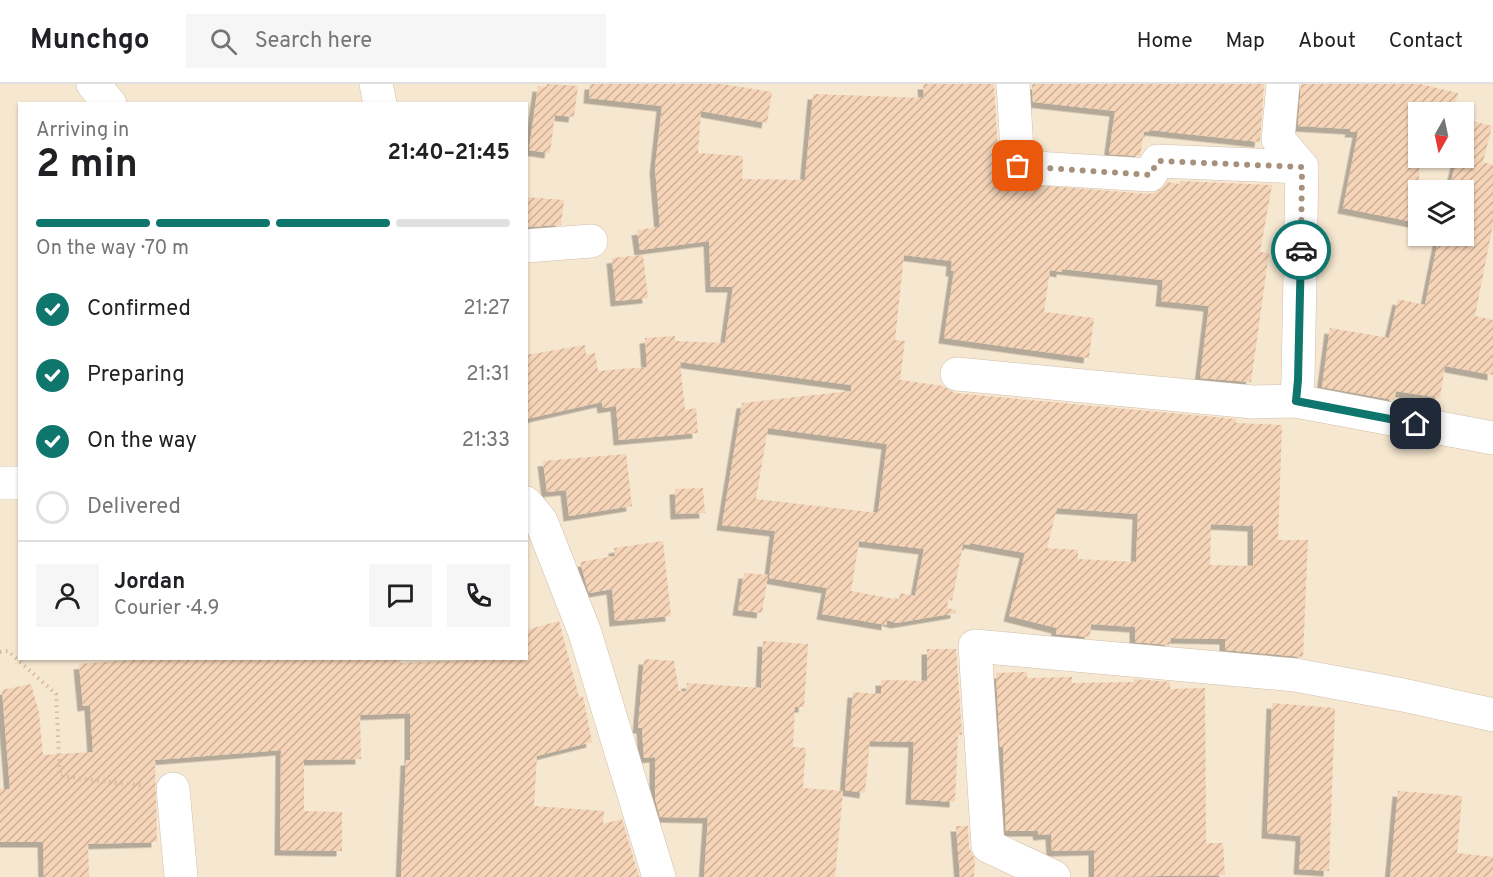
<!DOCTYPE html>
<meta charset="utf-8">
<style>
body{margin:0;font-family:Overpass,sans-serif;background:#f6f6f6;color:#202124;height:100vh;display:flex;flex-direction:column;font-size:22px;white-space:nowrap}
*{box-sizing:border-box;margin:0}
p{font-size:20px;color:#757577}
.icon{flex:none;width:33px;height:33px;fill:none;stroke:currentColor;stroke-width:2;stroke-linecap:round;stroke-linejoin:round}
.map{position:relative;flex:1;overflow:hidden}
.drawer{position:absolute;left:18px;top:18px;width:510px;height:558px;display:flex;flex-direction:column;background:#fff;border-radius:0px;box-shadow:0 2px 4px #0004}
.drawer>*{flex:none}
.needle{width:39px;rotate:189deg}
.fabs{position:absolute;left:1408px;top:18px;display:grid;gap:12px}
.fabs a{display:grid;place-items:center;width:66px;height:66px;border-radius:0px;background:#fff;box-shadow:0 2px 4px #0004;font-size:30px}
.pin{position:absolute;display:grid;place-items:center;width:51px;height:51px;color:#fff;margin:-26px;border-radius:12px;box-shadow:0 3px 9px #0006}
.courier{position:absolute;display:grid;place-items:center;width:60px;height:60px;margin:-30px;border:4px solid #0f766e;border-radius:50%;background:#fff;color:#222;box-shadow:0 2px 8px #0007}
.overview em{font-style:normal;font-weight:700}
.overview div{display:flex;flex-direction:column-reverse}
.overview{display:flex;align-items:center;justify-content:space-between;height:102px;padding:0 18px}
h1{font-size:39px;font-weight:700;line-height:45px}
.bar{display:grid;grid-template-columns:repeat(4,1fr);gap:9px 6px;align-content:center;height:72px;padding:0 18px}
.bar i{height:8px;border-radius:4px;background:#e0e0e0}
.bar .selected{background:#0f766e}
.bar p{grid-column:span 4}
.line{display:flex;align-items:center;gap:15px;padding:0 18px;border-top:2px solid #e0e0e0}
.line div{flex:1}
.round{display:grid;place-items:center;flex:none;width:63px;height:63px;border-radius:0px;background:#f6f6f6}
ol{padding:0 18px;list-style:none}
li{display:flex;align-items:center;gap:18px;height:66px}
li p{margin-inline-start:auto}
li .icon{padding:6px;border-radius:50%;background:#0f766e;color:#fff;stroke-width:4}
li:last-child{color:#757577}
li i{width:33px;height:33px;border:3px solid #e0e0e0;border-radius:50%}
header{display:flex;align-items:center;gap:36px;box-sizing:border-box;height:84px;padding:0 30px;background:#fff;border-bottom:2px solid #e0e0e0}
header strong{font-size:28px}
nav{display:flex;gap:33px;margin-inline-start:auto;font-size:21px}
.search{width:420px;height:54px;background:#f6f6f6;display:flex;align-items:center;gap:15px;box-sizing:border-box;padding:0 21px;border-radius:0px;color:#757577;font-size:22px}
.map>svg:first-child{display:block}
.residential{fill:#f6e7d0;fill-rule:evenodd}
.building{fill:url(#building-hatch);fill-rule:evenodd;filter:url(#shadow)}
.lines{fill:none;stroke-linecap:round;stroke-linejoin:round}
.minor-casing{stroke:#d2bfab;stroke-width:34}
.path{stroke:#dab89b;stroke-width:4;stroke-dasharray:1.5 4.5;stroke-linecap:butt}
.minor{stroke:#fff;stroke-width:33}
.done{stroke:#a6917d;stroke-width:6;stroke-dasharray:0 10.8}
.route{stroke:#0f766e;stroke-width:8}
</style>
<header>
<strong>Munchgo</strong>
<div class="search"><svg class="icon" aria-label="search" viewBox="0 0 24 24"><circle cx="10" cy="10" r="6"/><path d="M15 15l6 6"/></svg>Search here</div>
<nav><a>Home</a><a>Map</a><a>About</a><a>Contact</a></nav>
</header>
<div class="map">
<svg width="1493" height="793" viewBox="0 0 1493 793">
<defs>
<pattern id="building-hatch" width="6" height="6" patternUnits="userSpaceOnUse" patternTransform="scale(1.5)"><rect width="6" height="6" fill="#f5d4b8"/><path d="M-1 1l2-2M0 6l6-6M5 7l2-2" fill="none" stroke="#cbaf97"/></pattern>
<filter id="shadow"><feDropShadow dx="-5.5" dy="5.5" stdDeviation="0" flood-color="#0004"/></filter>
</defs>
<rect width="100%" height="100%" fill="#fef5e2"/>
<path class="residential" d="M0,0H1493V793H0ZM20,20H526V574H20ZM1419,28H1464V74H1419ZM1419,106H1464V152H1419Z"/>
<path class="building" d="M547,0L578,2L574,33L555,31L550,69L529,66L538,2L546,3Z
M590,0H722L772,8L767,39L701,27L698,69L743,72L742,95L805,96L813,10L924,14L923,0H994L999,84L1002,93L1009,99L1149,110L1159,107L1167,98L1180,100L1181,97L1272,101L1260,168L1269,169L1251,298L1200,294L1209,222L1161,217L1163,196L1062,185V188L1050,186L1044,228L1094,234L1089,274L944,254L954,187H951L952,177L904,171L895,256L905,257L900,296L943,302L955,309L1236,335V339L1282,341L1278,456H1308L1303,573L1225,566V555L1171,554L1170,561L1135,558V543L1091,540L1090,553L1056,550L1057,544L1009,532L1025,469L970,459L969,461L963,460L952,517L948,515L947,524L956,526V529L896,539L887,536V541L822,530L827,504L769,494L775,447L722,441L742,319L851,307V301L680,278L685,326L696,324L698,349L619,356L616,322L603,324L602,318L526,335V271L585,261L586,271L595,269L598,287L647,283L645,254L675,252V257L725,259L733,203H711L709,157L640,166L637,146L660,143L655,84L662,22L589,14ZM768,344L887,360L878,429L756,415ZM1057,424L1138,430L1136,478L1078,475V466L1047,464ZM1211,440L1253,442V482L1210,481ZM859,457L924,465L915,512L900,509L899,516L851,507Z
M1032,0H1264L1260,58L1150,46V48H1144L1140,72L1109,70L1115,27L1033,18Z
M1301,0H1420L1458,9L1453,28H1419V139L1343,124L1358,48H1350L1351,45L1298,42Z
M1464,35L1492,42L1483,78L1493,81V140L1475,232L1493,236V291L1445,282L1440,314L1396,307L1394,316L1322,303L1330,244L1389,254L1398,215L1425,221L1439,152H1464V106H1449L1457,74H1464Z
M526,113L564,116L561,141L526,143Z
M643,171L648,214L616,217L612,174Z
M626,370L632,422L569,432L566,406L547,408L543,377Z
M703,404L705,429L676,430L675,405Z
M663,457L671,532L615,537L612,505L589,509L580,478L615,472L614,464Z
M744,489L768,491L762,529L738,526Z
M559,537L579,613L583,612L592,658L537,672L534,722L604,727L603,740L622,735L639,793H401L406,676H410V629L360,631L361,675L304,676V727L342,728V767L280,766L281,666L155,676L157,758L88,760L89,793H44L43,758H0V705H10L2,606L31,600L39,629L43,671L93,668L90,621L83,622L79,580L156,574H399L400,579L526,574V546Z
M763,557L808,560L804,623H795L793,663L806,664L803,704L843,707L835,793H704L708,734L660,733L655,714V673L644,674L642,644H638L644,575L674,577L679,607H686L687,599L761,604Z
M927,565H956L962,651H958L955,718L911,715L914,658L870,657L865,709L845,706L853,608L881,610V596L927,597Z
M1027,588V594L1072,593V599L1134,598V595L1170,598V605L1205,604L1206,759H1223L1225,791L1094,793V766L1052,767L1051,750L1039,751L1038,747H1006L1003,663H1000L996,589Z
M1272,619L1335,624L1329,787L1299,785L1301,752L1267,749Z
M1398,707L1462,712L1457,769L1493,773V793H1390Z
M956,742H968L969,764L975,775L974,793H960Z"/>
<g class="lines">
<g class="minor-casing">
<path id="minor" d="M93,0L110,20
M376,0L380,20
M1013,0L1018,83L1150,91L1158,77L1302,83
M1283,0L1278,55L1302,83L1298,296L1296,317L1493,354
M526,162L591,157
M957,290L1253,318L1296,317
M0,399H20
M526,419L541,437L585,549L659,793
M173,705L181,793
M1054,793L988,762L975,562L1295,591L1403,611L1493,631"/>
</g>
<path class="path" d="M0,568L8,567L56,610L60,692L145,702"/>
<use href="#minor" class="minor"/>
</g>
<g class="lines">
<path class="done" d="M1018,82L1150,91L1158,77L1302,83L1301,166"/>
<path class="route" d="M1301,166L1298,296L1296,317L1416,340"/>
</g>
</svg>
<div class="fabs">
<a><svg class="needle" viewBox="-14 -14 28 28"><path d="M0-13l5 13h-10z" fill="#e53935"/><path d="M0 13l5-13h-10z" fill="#757577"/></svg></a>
<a><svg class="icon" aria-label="layers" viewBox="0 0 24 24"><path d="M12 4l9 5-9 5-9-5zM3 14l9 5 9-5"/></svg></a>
</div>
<div class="pin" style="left:1018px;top:82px;background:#ea580c"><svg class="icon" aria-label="bag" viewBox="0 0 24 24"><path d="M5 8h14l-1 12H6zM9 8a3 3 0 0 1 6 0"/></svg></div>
<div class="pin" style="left:1416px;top:340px;background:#1f2937"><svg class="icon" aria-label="home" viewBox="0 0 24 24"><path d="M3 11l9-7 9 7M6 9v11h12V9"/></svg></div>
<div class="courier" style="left:1301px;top:166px"><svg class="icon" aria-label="car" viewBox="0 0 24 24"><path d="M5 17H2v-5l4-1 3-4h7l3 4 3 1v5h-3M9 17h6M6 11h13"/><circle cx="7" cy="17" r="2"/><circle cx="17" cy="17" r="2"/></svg></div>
<section class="drawer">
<div class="overview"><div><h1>2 min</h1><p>Arriving in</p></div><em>21:40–21:45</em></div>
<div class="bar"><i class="selected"></i><i class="selected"></i><i class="selected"></i><i></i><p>On the way · 70 m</p></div>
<ol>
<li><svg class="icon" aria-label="check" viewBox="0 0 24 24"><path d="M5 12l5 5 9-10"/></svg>Confirmed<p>21:27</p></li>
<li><svg class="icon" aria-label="check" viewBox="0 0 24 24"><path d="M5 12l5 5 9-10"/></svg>Preparing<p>21:31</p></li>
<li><svg class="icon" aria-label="check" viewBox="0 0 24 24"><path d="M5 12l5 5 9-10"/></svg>On the way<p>21:33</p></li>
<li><i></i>Delivered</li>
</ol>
<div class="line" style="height:108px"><a class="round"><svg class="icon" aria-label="person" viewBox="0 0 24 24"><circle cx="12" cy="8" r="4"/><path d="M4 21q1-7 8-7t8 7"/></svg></a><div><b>Jordan</b><p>Courier · 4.9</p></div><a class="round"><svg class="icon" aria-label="chat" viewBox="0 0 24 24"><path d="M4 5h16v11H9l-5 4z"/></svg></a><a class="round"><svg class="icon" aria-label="phone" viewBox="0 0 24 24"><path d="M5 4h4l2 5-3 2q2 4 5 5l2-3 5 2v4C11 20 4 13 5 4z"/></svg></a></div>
</section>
</div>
